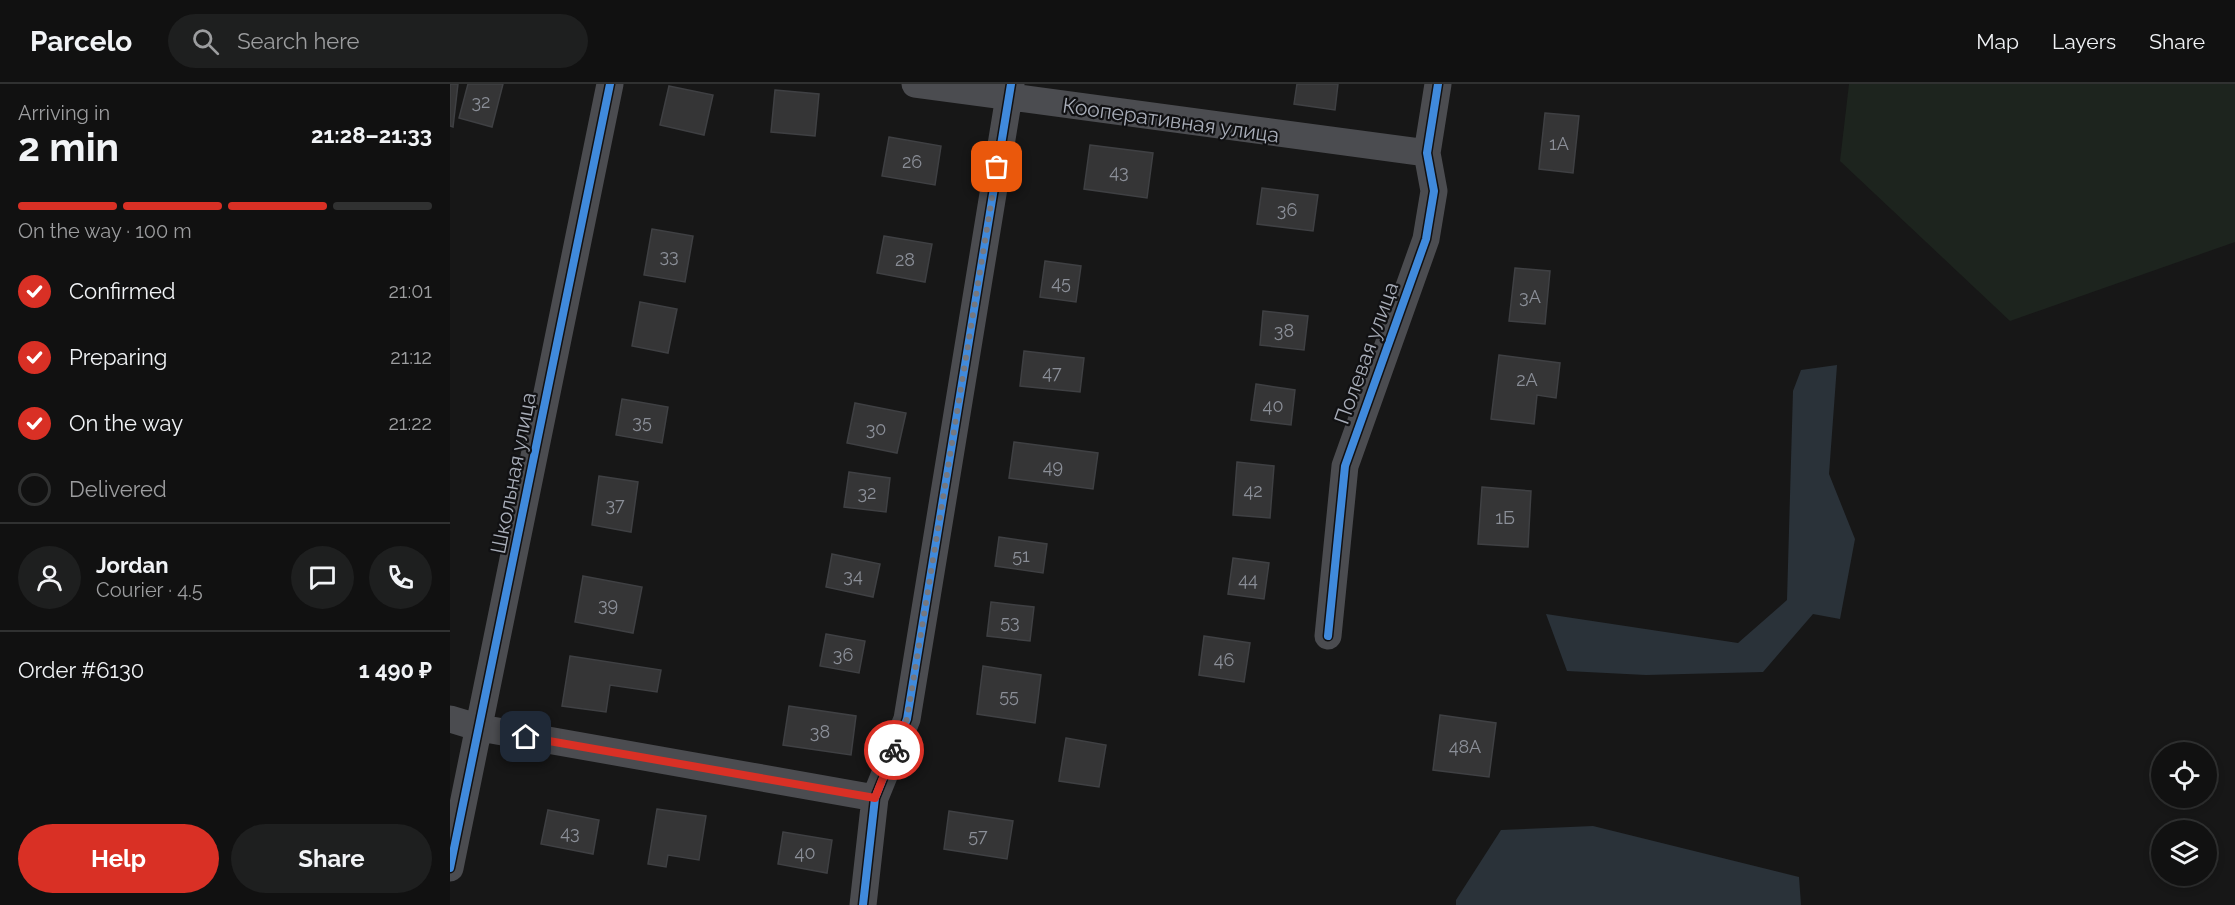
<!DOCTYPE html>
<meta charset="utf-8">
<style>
body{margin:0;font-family:Raleway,sans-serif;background:#1e1f1f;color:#f1f3f6;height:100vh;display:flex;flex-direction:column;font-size:22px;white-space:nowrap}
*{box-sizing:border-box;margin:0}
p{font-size:20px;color:#9c9d9f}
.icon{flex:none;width:33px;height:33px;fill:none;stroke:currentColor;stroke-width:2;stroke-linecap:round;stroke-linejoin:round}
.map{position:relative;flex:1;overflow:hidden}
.details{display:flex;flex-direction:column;background:#111;width:450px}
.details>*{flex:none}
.fabs{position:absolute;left:1701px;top:658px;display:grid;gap:12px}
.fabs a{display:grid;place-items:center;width:66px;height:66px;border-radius:50%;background:#111;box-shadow:0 3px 9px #0003,0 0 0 2px #303131;font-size:30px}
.pin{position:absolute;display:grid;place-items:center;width:51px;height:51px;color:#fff;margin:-26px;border-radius:12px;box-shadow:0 3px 9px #0006}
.courier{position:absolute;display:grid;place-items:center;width:60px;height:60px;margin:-30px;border:4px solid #d93025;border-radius:50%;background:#fff;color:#222;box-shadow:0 2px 8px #0007}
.head em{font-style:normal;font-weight:700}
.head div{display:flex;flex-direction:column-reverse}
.head{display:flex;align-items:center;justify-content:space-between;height:102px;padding:0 18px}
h1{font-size:39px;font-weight:700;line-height:45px}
.bar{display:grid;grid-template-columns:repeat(4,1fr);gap:9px 6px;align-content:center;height:72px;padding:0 18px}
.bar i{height:8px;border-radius:4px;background:#303131}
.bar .on{background:#d93025}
.bar p{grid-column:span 4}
.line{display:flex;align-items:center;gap:15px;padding:0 18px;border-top:2px solid #303131}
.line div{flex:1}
.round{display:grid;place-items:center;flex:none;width:63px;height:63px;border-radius:32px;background:#1e1f1f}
ol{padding:0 18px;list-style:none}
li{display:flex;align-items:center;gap:18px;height:66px}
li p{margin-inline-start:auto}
li .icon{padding:6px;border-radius:50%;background:#d93025;color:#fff;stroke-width:4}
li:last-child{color:#9c9d9f}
li i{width:33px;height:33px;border:3px solid #303131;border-radius:50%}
.cta{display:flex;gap:12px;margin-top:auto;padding:12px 18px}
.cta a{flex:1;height:69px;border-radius:36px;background:#d93025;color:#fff;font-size:24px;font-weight:700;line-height:69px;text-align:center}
.cta a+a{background:#1e1f1f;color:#f1f3f6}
header{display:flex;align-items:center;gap:36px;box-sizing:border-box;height:84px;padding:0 30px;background:#111;border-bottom:2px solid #303131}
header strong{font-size:28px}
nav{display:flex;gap:33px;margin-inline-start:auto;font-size:21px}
.search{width:420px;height:54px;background:#1e1f1f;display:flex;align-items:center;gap:15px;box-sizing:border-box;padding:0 21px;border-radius:33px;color:#9c9d9f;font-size:22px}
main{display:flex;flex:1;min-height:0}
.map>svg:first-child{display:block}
.green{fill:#1d241e}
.water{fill:#2a3239}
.building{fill:#353536;stroke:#3f4043;stroke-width:1.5}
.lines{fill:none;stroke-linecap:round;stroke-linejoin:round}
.minor{stroke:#4b4c50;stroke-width:27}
.cycleway-casing{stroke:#111113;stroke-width:11}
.cycleway{stroke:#408adc;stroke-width:8}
.done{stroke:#757880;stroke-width:6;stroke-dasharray:0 10.8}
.route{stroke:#d93025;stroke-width:8}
.labels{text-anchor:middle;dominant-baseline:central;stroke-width:4.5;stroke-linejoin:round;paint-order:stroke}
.number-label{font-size:18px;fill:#8b8f98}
.street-label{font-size:21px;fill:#a8adb8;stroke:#111113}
</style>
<header>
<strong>Parcelo</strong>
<div class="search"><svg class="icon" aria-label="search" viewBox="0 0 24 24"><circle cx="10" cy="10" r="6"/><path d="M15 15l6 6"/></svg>Search here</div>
<nav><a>Map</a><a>Layers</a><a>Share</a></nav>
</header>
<main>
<section class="details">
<div class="head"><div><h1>2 min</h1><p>Arriving in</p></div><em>21:28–21:33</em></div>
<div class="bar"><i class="on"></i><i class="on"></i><i class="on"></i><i></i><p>On the way · 100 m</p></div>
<ol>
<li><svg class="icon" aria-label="check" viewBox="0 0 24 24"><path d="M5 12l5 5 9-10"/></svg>Confirmed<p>21:01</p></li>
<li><svg class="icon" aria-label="check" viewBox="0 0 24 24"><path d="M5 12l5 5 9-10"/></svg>Preparing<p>21:12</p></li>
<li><svg class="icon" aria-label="check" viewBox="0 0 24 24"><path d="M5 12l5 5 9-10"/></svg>On the way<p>21:22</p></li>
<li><i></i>Delivered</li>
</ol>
<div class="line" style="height:108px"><a class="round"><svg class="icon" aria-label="person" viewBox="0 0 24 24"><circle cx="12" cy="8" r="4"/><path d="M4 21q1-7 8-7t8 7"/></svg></a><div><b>Jordan</b><p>Courier · 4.5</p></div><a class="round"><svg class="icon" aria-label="chat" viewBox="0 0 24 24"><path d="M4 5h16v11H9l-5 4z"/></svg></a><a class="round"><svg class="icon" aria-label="phone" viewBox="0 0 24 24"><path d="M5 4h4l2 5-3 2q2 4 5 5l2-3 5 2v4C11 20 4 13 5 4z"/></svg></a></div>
<div class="line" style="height:78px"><div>Order #6130</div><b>1 490 ₽</b></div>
<div class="cta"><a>Help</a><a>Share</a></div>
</section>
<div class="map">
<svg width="1785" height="821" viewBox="0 0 1785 821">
<rect width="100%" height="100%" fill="#171717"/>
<path class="green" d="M1399,0H1785V158L1560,237L1390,77Z"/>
<path class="water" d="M1387,281L1379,390L1405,455L1390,535L1363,530L1313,588L1196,591L1117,587L1096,530L1288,559L1337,516L1343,307L1351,286Z
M1143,742L1349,793L1351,821H1006V816L1051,746Z"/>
<path class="building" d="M0,0H8L3,43L0,42Z
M18,0H53L42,43L9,34Z
M847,0H888L885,26L844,20Z
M219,2L263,11L254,51L210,41Z
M325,6L369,10L365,52L321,48Z
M1095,29L1129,32L1123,89L1089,85Z
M439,53L491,62L485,101L432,92Z
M640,61L703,69L697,114L634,105Z
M812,104L868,111L863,147L807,140Z
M202,145L243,152L235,198L194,191Z
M434,152L482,160L475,198L427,189Z
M595,177L631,182L626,218L590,213Z
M1065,184L1100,187L1095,240L1059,237Z
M190,218L227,225L218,269L182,262Z
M813,227L858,232L854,266L810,261Z
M574,267L634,274L630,308L570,302Z
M1049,271L1110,279L1106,314L1087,311L1084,340L1041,335Z
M806,300L845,306L841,341L801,336Z
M172,315L218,323L212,359L166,351Z
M405,319L456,329L447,369L397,359Z
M564,358L648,369L643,405L559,394Z
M787,378L824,382L820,434L783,431Z
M399,388L440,394L436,428L394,423Z
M149,392L188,398L181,448L142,441Z
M1032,403L1081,407L1078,463L1028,460Z
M549,453L597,460L593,489L545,482Z
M382,470L430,480L423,513L376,503Z
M783,474L819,479L814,515L778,510Z
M133,492L192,503L183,549L125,538Z
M541,518L584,523L580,557L537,552Z
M376,550L415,557L409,589L370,582Z
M754,552L800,559L794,598L749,591Z
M120,572L211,586L207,608L160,601L156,628L112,622Z
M533,582L591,591L585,639L527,630Z
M339,622L406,632L401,671L333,661Z
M990,631L1046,639L1039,693L983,686Z
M616,654L656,661L649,703L609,697Z
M207,725L256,732L249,776L218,771L216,783L198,780Z
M98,726L149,736L143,770L91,760Z
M499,727L563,737L557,775L494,765Z
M333,748L382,756L377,789L328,780Z"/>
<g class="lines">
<path class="minor" d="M465,0L977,69
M878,552L895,382L976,155L984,107L977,69L988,0
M0,635L30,644L425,714
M0,784L160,0
M413,821L425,714L457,635L561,0"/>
<g class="cycleway-casing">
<path id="cycleway" d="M878,552L895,382L976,155L984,107L977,69L988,0
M0,784L160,0
M413,821L425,714L457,635L561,0"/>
</g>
<use href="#cycleway" class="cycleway"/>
</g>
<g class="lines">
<path class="done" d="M444,666L457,635L547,83"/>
<path class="route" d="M76,653L425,714L444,666"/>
</g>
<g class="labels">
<g class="number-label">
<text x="31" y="17">32</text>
<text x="1109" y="59">1А</text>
<text x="462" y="77">26</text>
<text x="669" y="87">43</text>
<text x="837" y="125">36</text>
<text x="219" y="171">33</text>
<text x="455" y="175">28</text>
<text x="611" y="198">45</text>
<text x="1080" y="212">3А</text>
<text x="834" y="246">38</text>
<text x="602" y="288">47</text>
<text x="1077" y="295">2А</text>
<text x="823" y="321">40</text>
<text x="192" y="337">35</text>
<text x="426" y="344">30</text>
<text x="603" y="382">49</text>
<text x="803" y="406">42</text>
<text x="417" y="408">32</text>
<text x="165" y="420">37</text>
<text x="1055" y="433">1Б</text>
<text x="571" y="471">51</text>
<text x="403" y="491">34</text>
<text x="798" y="495">44</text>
<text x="158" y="520">39</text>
<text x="560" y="537">53</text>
<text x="393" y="570">36</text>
<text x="774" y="575">46</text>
<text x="559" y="611">55</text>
<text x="370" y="647">38</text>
<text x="1015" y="662">48А</text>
<text x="120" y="748">43</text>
<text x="528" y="751">57</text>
<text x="355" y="768">40</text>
</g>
<g class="street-label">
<text transform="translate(721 36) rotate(8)">Кооперативная улица</text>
<text transform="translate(916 269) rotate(-70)">Полевая улица</text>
<text transform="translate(63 389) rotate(-79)">Школьная улица</text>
</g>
</g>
</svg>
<div class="fabs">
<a><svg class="icon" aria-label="locate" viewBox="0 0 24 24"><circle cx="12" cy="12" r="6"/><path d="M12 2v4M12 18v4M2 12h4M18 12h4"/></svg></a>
<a><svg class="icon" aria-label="layers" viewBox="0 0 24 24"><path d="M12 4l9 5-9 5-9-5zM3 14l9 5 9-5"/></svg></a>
</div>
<div class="pin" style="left:547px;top:83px;background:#ea580c"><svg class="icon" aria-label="bag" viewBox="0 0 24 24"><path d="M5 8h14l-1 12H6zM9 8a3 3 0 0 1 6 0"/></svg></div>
<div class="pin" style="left:76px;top:653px;background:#1f2937"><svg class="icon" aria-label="home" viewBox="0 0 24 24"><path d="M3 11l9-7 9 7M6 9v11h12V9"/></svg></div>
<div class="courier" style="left:444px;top:666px"><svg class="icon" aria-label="bike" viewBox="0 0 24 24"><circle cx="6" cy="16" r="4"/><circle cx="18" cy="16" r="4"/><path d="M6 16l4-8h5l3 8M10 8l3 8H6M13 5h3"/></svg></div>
</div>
</main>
